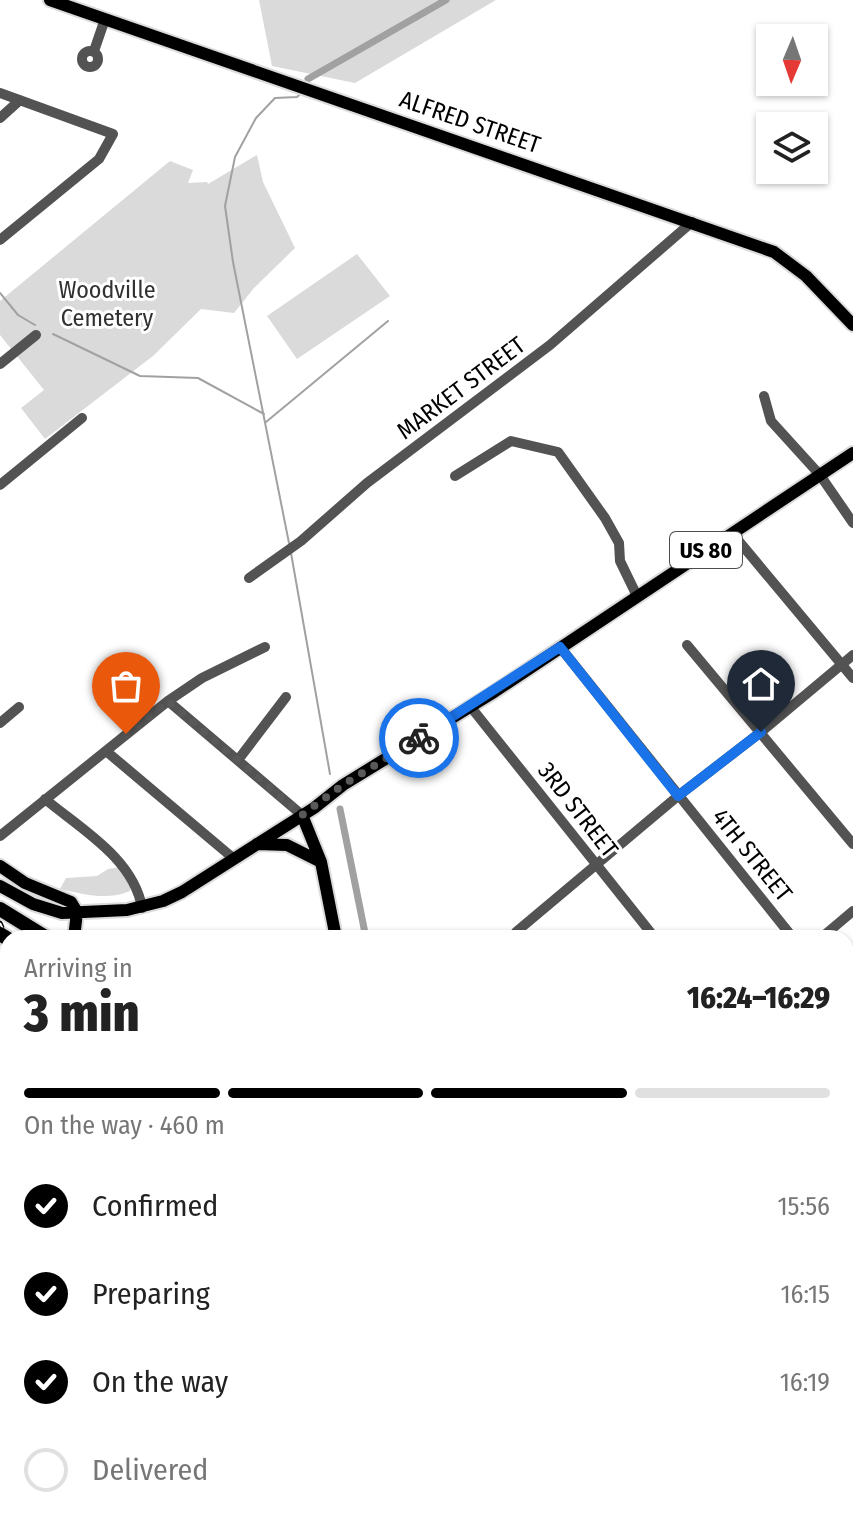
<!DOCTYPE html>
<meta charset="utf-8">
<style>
body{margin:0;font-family:"Fira Sans Condensed",sans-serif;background:#f2f2f2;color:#222;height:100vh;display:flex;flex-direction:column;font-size:30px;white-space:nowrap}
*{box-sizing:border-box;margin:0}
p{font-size:26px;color:#767676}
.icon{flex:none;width:44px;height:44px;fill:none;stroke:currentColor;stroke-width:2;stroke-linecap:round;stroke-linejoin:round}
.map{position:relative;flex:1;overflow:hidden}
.details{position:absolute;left:0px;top:930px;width:854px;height:600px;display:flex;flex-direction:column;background:#fff;border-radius:24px 24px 0 0;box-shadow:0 2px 6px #0004}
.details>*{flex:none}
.needle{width:52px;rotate:182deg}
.buttons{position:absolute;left:756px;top:24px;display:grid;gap:16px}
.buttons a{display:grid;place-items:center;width:72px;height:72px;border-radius:0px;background:#fff;box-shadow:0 2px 6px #0004;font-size:40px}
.pin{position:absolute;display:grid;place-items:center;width:68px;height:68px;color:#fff;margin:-82px -34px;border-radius:50% 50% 50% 0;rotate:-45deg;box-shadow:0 0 8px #0007}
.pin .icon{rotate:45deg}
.courier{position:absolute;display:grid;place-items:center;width:80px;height:80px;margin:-40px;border:6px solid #1a73e8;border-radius:50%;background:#fff;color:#222;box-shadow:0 2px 10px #0007}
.headline em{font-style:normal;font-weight:800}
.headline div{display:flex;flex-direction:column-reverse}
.headline{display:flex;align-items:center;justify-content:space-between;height:136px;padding:0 24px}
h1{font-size:52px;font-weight:800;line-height:60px}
.bar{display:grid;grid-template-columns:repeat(4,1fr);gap:12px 8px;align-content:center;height:96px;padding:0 24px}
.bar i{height:10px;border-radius:6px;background:#e0e0e0}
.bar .on{background:#000}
.bar p{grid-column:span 4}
ol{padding:0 24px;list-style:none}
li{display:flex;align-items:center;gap:24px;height:88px}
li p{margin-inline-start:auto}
li .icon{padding:8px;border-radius:50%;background:#000;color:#fff;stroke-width:4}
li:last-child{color:#767676}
li i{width:44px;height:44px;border:4px solid #e0e0e0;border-radius:50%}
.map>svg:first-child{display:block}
.green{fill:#dadada}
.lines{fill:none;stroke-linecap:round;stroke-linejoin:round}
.stream{stroke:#a1a1a1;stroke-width:2}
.canal{stroke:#a1a1a1;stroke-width:7}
.major-casing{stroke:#dbdbdb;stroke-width:16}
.highway-casing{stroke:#dbdbdb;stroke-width:18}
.minor{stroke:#535353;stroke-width:10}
.major{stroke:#000;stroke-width:12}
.highway{stroke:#000;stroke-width:14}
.rail-casing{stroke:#000;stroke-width:5}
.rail{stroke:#fff;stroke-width:2;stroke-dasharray:6;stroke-linecap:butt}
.highway-bridge-casing{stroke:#dbdbdb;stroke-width:18;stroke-linecap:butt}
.highway-bridge{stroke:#000;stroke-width:14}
.done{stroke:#595959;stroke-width:8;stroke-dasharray:0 14.4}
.route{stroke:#1a73e8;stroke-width:10}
.labels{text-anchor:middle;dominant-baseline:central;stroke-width:6;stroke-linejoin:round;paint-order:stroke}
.shield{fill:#fff;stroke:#4c4c4c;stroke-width:2}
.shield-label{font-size:22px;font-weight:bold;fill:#000}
.street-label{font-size:24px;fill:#000;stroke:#fff}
.park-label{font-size:24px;fill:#313131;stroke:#fff}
</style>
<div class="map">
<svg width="853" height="1530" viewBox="0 0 853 1530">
<rect width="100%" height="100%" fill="#fff"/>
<path class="green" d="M259,0H496L355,83L272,66Z
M257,155L263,182L295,248L254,288L234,313L201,309L153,356L45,439L21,408L44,390L0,335V301L170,161L193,170L188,183L207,182L208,184Z
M357,254L390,296L297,359L267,316Z
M121,867L131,884L130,891C108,901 82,894 60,889L66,878L97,876L108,869Z"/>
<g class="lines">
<path class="stream" d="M0,293L18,315L35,325
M53,334L140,376L198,378L264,414
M266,422L388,321
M289,543L233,262L225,206L235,157L256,118L275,98L297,97L300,94
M291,553L330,774"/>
<path class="canal" d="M308,79L446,0
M340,809L366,938
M149,1530L152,1522"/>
<g class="major-casing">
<path id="major" d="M50,0L774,252L806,276L853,325
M302,815L321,862L336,938
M257,844L287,845L321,862
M0,866L25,883L71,902L77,912L74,938
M0,886L33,904L62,913L127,910L163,901L182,892L314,808L343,785L491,694L853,453
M325,1522L329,1530"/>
</g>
<g class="highway-casing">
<path id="highway" d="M0,909L47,938
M762,1522L772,1530
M800,1522L810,1530"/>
</g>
<path class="minor" d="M82 59a8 8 0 1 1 16 0a8 8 0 1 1-16 0Z
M94,51L105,19
M0,93L113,134L99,159L0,240
M0,118L20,100
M0,364L36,335
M764,396L771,421L820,475L853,523
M455,476L511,441L558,452L605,518L619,543L620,561L637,596
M0,485L82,418
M732,533L853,678
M249,578L301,541L367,483L550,345L692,222
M687,645L853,844
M560,647L793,938
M168,701L302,815
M470,706L655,938
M0,723L19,707
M106,751L233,858
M238,760L286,697
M45,799C81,829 134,859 142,908
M0,836L168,701L202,678L265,647
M521,938L516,932L678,796L761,732L853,655
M821,938L853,911
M846,1001L853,1009
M846,1168L853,1176
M0,1245L8,1238
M846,1288L853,1282
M846,1503L853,1497
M618,1522L628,1530
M492,1530L503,1522
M815,1530L824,1522"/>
<use href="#major" class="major"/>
<use href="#highway" class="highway"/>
<g class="rail-casing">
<path id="rail" d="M0,923L8,940
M0,975L8,983"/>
</g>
<use href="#rail" class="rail"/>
<g class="highway-bridge-casing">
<path id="highway-bridge" d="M0,934L8,939"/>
</g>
<use href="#highway-bridge" class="highway-bridge"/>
</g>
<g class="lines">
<path class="done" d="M126,734L168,701L302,815L343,785L419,738"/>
<path class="route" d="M419,738L560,647L678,796L761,732"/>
</g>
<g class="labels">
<rect class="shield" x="670" y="532" width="72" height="36" rx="6"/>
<g class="shield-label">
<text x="706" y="550">US 80</text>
</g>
<g class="street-label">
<text transform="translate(470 122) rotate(19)">ALFRED STREET</text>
<text transform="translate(461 388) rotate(-37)">MARKET STREET</text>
<text transform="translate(578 810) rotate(52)">3RD STREET</text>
<text transform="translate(752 855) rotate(51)">4TH STREET</text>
</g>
<g class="park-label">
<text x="107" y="290">Woodville<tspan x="107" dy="28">Cemetery</tspan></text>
</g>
</g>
</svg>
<div class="buttons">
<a><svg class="needle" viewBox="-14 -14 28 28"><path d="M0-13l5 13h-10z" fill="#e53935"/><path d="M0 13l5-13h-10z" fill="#767676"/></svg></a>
<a><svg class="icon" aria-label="layers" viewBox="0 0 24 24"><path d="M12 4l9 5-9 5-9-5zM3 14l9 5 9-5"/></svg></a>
</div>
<div class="pin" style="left:126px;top:734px;background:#ea580c"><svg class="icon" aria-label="bag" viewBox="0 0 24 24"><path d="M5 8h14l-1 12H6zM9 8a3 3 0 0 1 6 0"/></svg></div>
<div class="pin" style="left:761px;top:732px;background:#1f2937"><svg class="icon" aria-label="home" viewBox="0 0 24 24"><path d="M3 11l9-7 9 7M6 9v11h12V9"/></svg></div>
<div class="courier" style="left:419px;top:738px"><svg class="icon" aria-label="bike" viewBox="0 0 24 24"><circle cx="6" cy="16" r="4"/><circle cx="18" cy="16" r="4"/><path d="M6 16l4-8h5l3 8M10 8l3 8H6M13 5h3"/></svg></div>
<section class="details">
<div class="headline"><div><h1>3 min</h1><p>Arriving in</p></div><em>16:24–16:29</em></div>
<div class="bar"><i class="on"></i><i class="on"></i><i class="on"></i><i></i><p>On the way · 460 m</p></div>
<ol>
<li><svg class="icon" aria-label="check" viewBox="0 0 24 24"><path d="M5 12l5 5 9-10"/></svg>Confirmed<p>15:56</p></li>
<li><svg class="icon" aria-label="check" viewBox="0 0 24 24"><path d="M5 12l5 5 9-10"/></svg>Preparing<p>16:15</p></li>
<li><svg class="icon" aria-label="check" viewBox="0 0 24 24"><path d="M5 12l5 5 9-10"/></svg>On the way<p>16:19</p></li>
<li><i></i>Delivered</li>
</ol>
</section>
</div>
